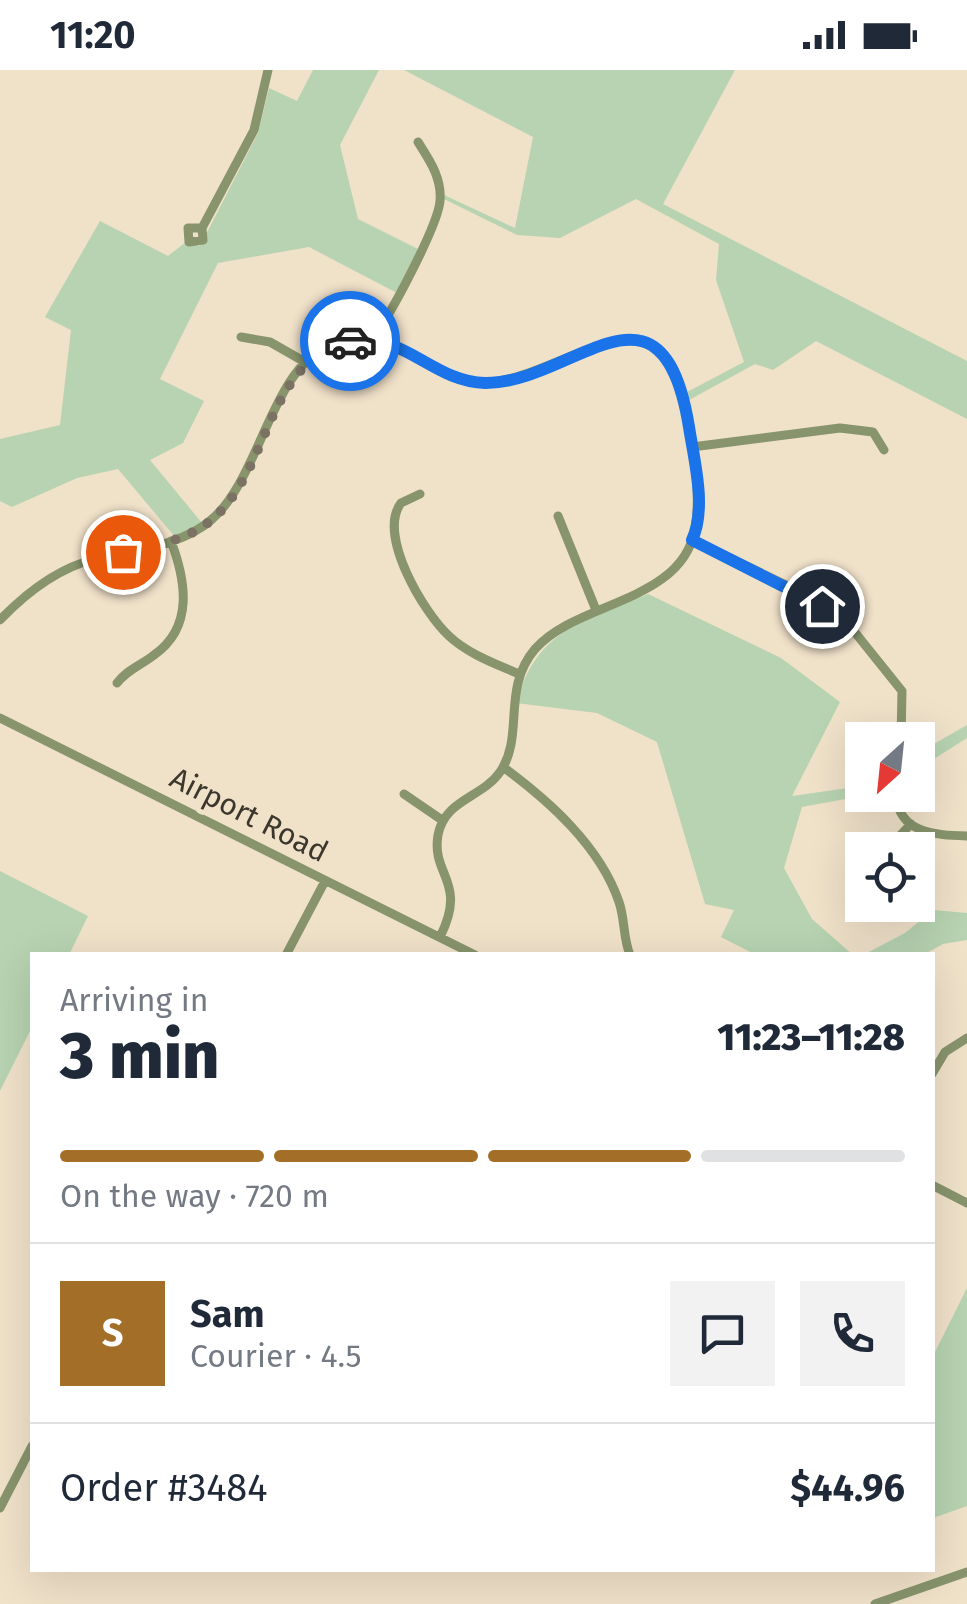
<!DOCTYPE html>
<meta charset="utf-8">
<style>
body{margin:0;font-family:"Fira Sans",sans-serif;background:#f2f2f3;color:#1f2937;height:100vh;display:flex;flex-direction:column;font-size:38px;white-space:nowrap}
*{box-sizing:border-box;margin:0}
p{font-size:32px;color:#747a83}
.icon{flex:none;width:55px;height:55px;fill:none;stroke:currentColor;stroke-width:2;stroke-linecap:round;stroke-linejoin:round}
.map{position:relative;flex:1;overflow:hidden}
.side{position:absolute;left:30px;top:882px;width:905px;height:620px;display:flex;flex-direction:column;background:#fff;border-radius:0px;box-shadow:0 10px 40px #0002}
.side>*{flex:none}
.needle{width:65px;rotate:207deg}
.controls{position:absolute;left:845px;top:652px;display:grid;gap:20px}
.controls a{display:grid;place-items:center;width:90px;height:90px;border-radius:0px;background:#fff;box-shadow:0 10px 40px #0002;font-size:50px}
.pin{position:absolute;display:grid;place-items:center;width:85px;height:85px;color:#fff;margin:-42px;border:5px solid #fff;border-radius:50%;box-shadow:0 2px 10px #0007}
.courier{position:absolute;display:grid;place-items:center;width:100px;height:100px;margin:-50px;border:8px solid #1a73e8;border-radius:50%;background:#fff;color:#222;box-shadow:0 2px 12px #0007}
.headline em{font-style:normal;font-weight:800}
.headline div{display:flex;flex-direction:column-reverse}
.headline{display:flex;align-items:center;justify-content:space-between;height:170px;padding:0 30px}
h1{font-size:65px;font-weight:800;line-height:75px}
.bar{display:grid;grid-template-columns:repeat(4,1fr);gap:15px 10px;align-content:center;height:120px;padding:0 30px}
.bar i{height:12px;border-radius:8px;background:#e0e1e3}
.bar .on{background:#a36e27}
.bar p{grid-column:span 4}
.line{display:flex;align-items:center;gap:25px;padding:0 30px;border-top:2px solid #e0e1e3}
.line div{flex:1}
.round{display:grid;place-items:center;flex:none;width:105px;height:105px;border-radius:0px;background:#f2f2f3}
.status{display:flex;justify-content:space-between;align-items:center;height:70px;padding:0 50px;background:#fff;direction:ltr}
.status svg{height:28px;fill:currentColor}
.map>svg:first-child{display:block}
.green{fill:#b7d3b1}
.lines{fill:none;stroke-linecap:round;stroke-linejoin:round}
.minor{stroke:#87946c;stroke-width:9}
.done{stroke:#7b7264;stroke-width:10;stroke-dasharray:0 18}
.route{stroke:#1a73e8;stroke-width:12}
.labels{text-anchor:middle;dominant-baseline:central;stroke-width:10;stroke-linejoin:round;paint-order:stroke}
.street-label{font-size:30px;fill:#3c372d;stroke:#f0e1c9}
</style>
<div class="status"><b>11:20</b><svg viewBox="0 0 49 12"><path d="M0 12V9h3v3zM5 12V6h3v6zM10 12V3h3v9zM15 12V0h3v12zM26 1h20v11H26zM47 4h2v5h-2z"/></svg></div>
<div class="map">
<svg width="967" height="1534" viewBox="0 0 967 1534">
<rect width="100%" height="100%" fill="#f0e1c9"/>
<path class="green" d="M313,0H379L340,75L358,149L418,179L397,223L309,177L218,193L160,309L204,331L183,373L150,390L202,453L175,467L118,399L77,408L12,437L0,431V369L60,355L71,260L45,247L100,151L168,186L186,172L200,176L258,63L269,18L297,31Z
M404,0H735L663,134L967,291V349L816,271L773,300L755,294L689,330L687,322L744,292L716,210L719,174L636,129L560,168L517,165L444,129V125L515,158L533,67Z
M648,524L781,588L840,632L792,726L862,716V725H867L802,737L784,798L812,849L853,885H756L721,867L734,840L705,834L657,672L597,643L516,633C537,560 583,550 648,524Z
M967,655V668L918,699V683Z
M0,801L88,846L69,885H32V957L0,1021Z
M933,840L967,843V870L943,874L923,885H863L905,863Z
M967,1218V1436L933,1448V1286Z"/>
<g class="lines">
<path class="minor" d="M202,158H188L189,172L203,170L202,158L254,60L268,0
M241,267L270,272L305,292
M373,267C390,247 438,155 440,131C442,108 430,91 418,72
M692,377L840,358L873,362L884,380
M420,424L401,433C377,465 424,543 449,566C468,584 496,594 519,604
M558,446L596,540
M691,469L786,515L849,555L902,621L901,670
M0,550C26,523 58,498 95,489C133,479 180,477 211,450C260,409 271,299 329,276C397,250 418,306 479,312C552,318 662,200 685,337C692,377 702,419 695,459C682,533 577,531 535,579C501,619 525,666 500,702C482,728 445,729 438,765C431,806 468,811 440,867
M117,613C128,599 140,596 154,585C194,557 186,511 171,471
M0,648L475,885
M503,697C549,731 600,776 619,832C625,849 623,868 630,885
M404,724L442,750
M896,725C899,764 936,765 967,766
M886,780L911,754
M859,809L862,805
M286,885L325,811
M932,1004L945,982L967,968
M932,1115L967,1133
M0,1438L32,1376
M875,1534L967,1502"/>
</g>
<g class="lines">
<path class="done" d="M123,482C152,476 185,471 209,452C272,402 264,291 350,271"/>
<path class="route" d="M350,271C403,261 433,312 485,313C572,314 662,190 689,357C694,390 707,438 692,470L822,536"/>
</g>
<g class="labels">
<g class="street-label">
<text transform="translate(249 745) rotate(27)">Airport Road</text>
</g>
</g>
</svg>
<div class="controls">
<a><svg class="needle" viewBox="-14 -14 28 28"><path d="M0-13l5 13h-10z" fill="#e53935"/><path d="M0 13l5-13h-10z" fill="#747a83"/></svg></a>
<a><svg class="icon" aria-label="locate" viewBox="0 0 24 24"><circle cx="12" cy="12" r="6"/><path d="M12 2v4M12 18v4M2 12h4M18 12h4"/></svg></a>
</div>
<div class="pin" style="left:123px;top:482px;background:#ea580c"><svg class="icon" aria-label="bag" viewBox="0 0 24 24"><path d="M5 8h14l-1 12H6zM9 8a3 3 0 0 1 6 0"/></svg></div>
<div class="pin" style="left:822px;top:536px;background:#1f2937"><svg class="icon" aria-label="home" viewBox="0 0 24 24"><path d="M3 11l9-7 9 7M6 9v11h12V9"/></svg></div>
<div class="courier" style="left:350px;top:271px"><svg class="icon" aria-label="car" viewBox="0 0 24 24"><path d="M5 17H2v-5l4-1 3-4h7l3 4 3 1v5h-3M9 17h6M6 11h13"/><circle cx="7" cy="17" r="2"/><circle cx="17" cy="17" r="2"/></svg></div>
<section class="side">
<div class="headline"><div><h1>3 min</h1><p>Arriving in</p></div><em>11:23–11:28</em></div>
<div class="bar"><i class="on"></i><i class="on"></i><i class="on"></i><i></i><p>On the way · 720 m</p></div>
<div class="line" style="height:180px"><b class="round" style="background:#a36e27;color:#fff">S</b><div><b>Sam</b><p>Courier · 4.5</p></div><a class="round"><svg class="icon" aria-label="chat" viewBox="0 0 24 24"><path d="M4 5h16v11H9l-5 4z"/></svg></a><a class="round"><svg class="icon" aria-label="phone" viewBox="0 0 24 24"><path d="M5 4h4l2 5-3 2q2 4 5 5l2-3 5 2v4C11 20 4 13 5 4z"/></svg></a></div>
<div class="line" style="height:130px"><div>Order #3484</div><b>$44.96</b></div>
</section>
</div>
